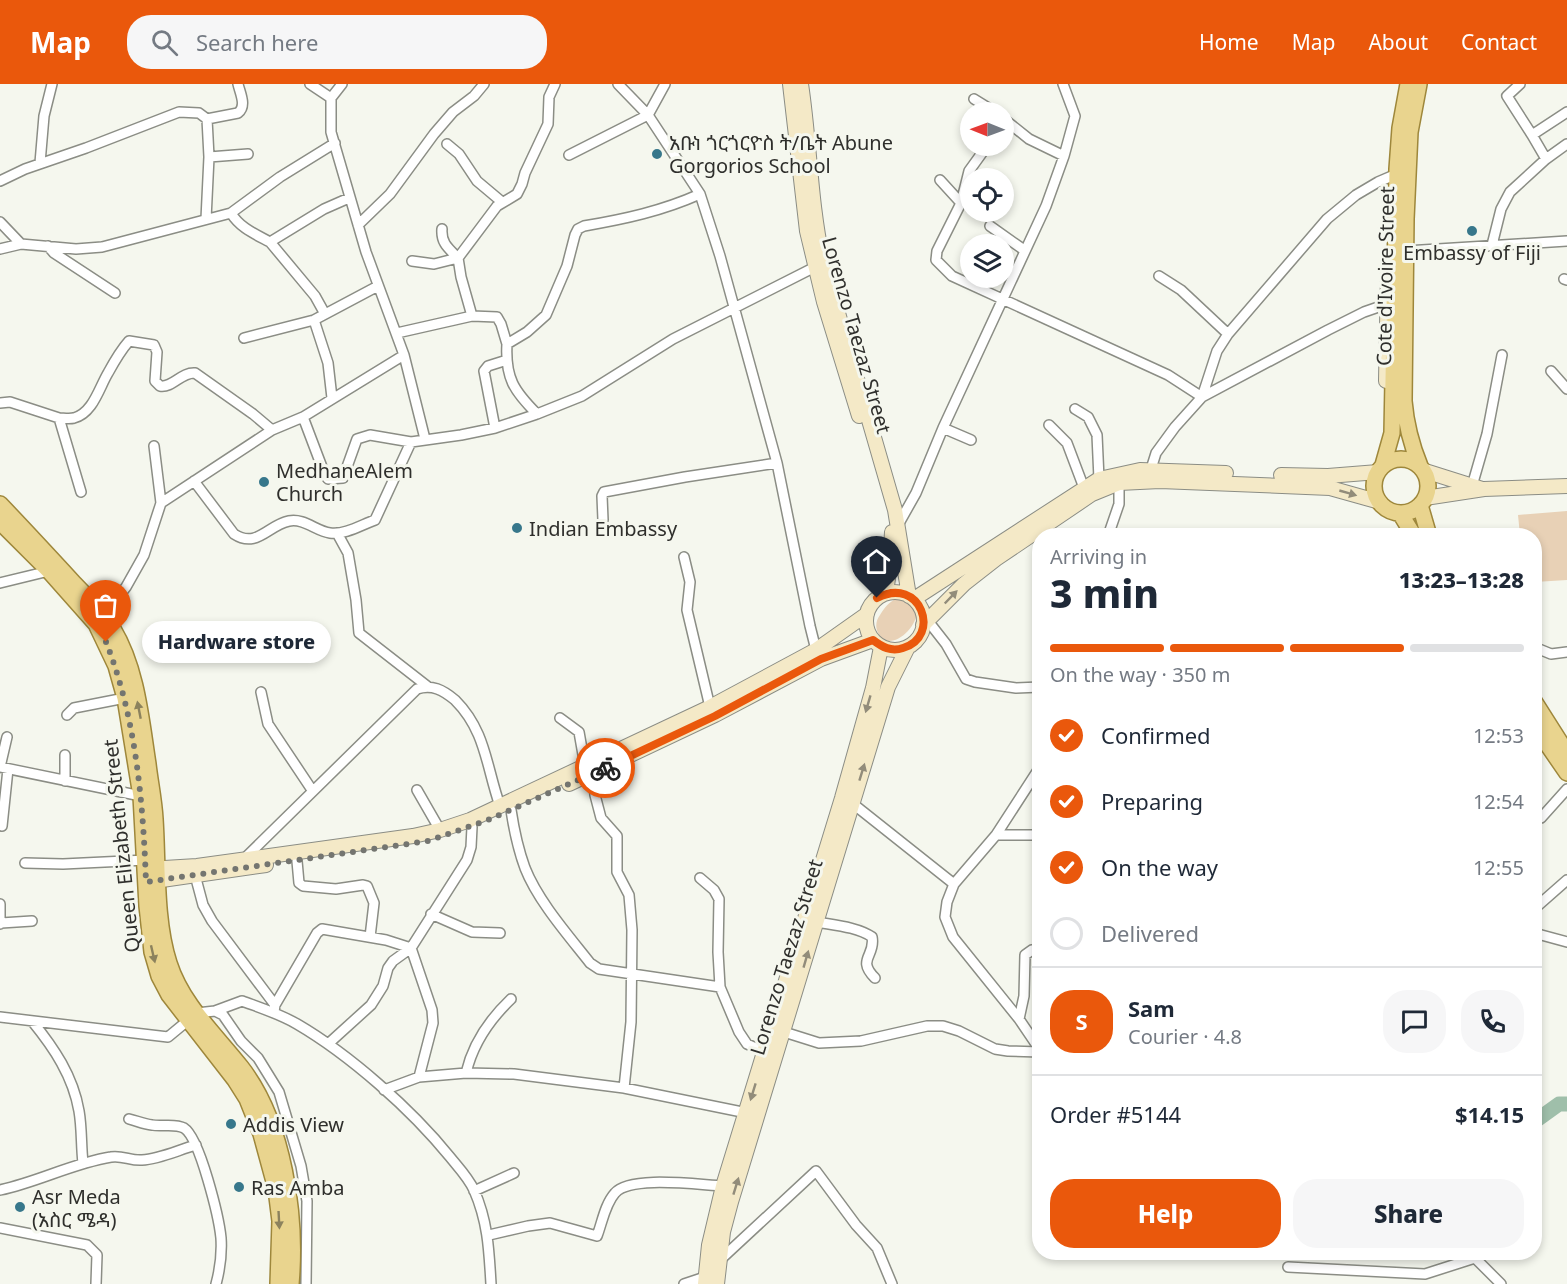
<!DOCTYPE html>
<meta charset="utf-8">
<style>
body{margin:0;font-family:"Noto Sans","Noto Sans Ethiopic",sans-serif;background:#f6f6f7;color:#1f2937;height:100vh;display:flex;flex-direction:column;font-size:22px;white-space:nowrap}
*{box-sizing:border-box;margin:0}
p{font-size:20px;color:#747a83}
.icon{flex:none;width:33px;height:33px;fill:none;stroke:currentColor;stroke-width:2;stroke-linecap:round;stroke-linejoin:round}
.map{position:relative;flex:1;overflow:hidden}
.details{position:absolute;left:1032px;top:444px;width:510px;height:732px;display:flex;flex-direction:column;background:#fff;border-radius:24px;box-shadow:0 3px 9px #0003}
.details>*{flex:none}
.needle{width:39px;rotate:271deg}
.tools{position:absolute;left:960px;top:18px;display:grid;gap:12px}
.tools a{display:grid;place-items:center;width:54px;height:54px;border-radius:50%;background:#fff;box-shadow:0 3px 9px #0003;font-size:30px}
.pin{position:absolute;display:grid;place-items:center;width:51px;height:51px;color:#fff;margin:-62px -26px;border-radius:50% 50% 50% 0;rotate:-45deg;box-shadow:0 0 6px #0007}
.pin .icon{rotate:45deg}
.courier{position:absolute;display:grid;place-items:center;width:60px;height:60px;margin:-30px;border:4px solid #ea580c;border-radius:50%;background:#fff;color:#222;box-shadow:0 2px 8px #0007}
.bubble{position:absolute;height:42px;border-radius:21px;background:#fff;box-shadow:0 3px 9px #0003;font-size:20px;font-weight:800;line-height:42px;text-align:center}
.summary em{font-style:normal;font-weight:800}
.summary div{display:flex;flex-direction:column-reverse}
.summary{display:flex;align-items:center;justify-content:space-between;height:102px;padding:0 18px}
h1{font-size:39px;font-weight:800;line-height:45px}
.bar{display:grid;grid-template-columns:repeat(4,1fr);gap:9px 6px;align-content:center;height:72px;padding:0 18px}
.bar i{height:8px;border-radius:4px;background:#e0e1e3}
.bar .selected{background:#ea580c}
.bar p{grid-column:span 4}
.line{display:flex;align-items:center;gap:15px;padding:0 18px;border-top:2px solid #e0e1e3}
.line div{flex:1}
.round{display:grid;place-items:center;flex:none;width:63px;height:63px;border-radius:24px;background:#f6f6f7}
ol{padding:0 18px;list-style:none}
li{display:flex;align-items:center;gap:18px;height:66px}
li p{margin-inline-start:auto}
li .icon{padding:6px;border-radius:50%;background:#ea580c;color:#fff;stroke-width:4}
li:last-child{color:#747a83}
li i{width:33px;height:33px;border:3px solid #e0e1e3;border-radius:50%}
.button{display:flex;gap:12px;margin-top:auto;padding:12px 18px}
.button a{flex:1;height:69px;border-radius:24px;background:#ea580c;color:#fff;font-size:24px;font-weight:800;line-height:69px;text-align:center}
.button a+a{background:#f6f6f7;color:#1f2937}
header{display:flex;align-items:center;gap:36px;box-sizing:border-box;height:84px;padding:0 30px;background:#ea580c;color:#fff}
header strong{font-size:28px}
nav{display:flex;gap:33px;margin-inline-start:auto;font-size:21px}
.search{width:420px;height:54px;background:#f6f6f7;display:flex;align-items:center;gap:15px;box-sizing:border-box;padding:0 21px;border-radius:24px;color:#747a83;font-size:22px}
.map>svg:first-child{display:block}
.green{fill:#e8d1b6}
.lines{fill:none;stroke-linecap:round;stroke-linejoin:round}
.river{stroke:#9fbfaa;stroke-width:15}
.minor-casing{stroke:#8b8d85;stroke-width:12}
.secondary-casing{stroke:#8b8d85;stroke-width:16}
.primary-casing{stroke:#9e873b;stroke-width:18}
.minor{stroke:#fff;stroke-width:9}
.secondary{stroke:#f4e9c7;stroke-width:14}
.primary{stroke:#e9d48e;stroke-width:15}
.oneway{fill:#928c7a}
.oneway2{fill:#8c825d}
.done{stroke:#747570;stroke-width:6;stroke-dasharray:0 10.8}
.route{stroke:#ea580c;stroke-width:8}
.poi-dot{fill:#37778b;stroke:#f5f7ee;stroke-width:2}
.labels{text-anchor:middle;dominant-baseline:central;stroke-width:6;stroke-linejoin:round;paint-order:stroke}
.poi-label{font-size:20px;fill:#2f2f2c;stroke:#f5f7ee;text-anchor:start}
.street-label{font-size:20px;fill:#2f2f2c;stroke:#f5f7ee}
</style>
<header>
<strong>Map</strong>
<div class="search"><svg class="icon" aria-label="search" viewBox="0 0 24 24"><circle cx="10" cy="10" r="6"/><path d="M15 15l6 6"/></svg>Search here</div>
<nav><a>Home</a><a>Map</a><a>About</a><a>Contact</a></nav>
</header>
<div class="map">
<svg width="1567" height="1200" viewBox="0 0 1567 1200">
<rect width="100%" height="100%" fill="#f5f7ee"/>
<path class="green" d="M1567,427V496L1535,498L1534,452L1520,451L1518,431Z
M901,513C942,520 892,578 878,549C875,543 876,536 880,531C886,521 891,516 901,513Z"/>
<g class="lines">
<path class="river" d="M1534,1038L1559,1020H1567"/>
<g class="minor-casing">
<path id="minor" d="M310,0L331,14
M342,0L331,14V48L366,168L404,271L425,355
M618,0L648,31L700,110L720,172L777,379L810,542L816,566
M1520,0L1507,12L1532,51
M974,15L995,28
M1567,28L1532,51L1546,75L1567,60
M207,35L238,29C247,22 240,9 238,0
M1004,35L1029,55L1064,72
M447,60L459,70L477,97L502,118
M987,62L969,87L961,119L937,167L936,176L952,192L1168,291L1202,313L1328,246L1364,228L1387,220
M569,71L648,31L665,0
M209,73L248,70
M40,79L44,32L52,0
M940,96L961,119
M0,97L25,85L86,64L179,28L199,29L207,35L209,73L206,135
M231,129C240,144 255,150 270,158L324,125L349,114
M0,138L21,160
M358,141L390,110L434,50L453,28L474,12L484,0
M990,142L1024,166
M270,158L315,212L325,230
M1492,161L1501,125L1510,108L1546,75
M48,162L54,169L115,209
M0,165L21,160L76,165L102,163L231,129L280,93L335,59
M1406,167L1567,157
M412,177L434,180L458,174C448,164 441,159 442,145
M1159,192L1181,206L1228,250
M1564,195L1567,196
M472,232L461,193L458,174L497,122L517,110L522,100L525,89L548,40L549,13L555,0
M314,236L328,279L332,314
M397,249L472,232L497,233L501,240L507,260
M244,254L314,236L378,202
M1551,287L1567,305
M0,319L10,318L59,334L81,408
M1075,325L1088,333L1097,351L1099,395
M537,330C514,307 505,294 507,260L527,248L546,231L567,182L575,151L578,145L584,142C625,135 662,127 700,110
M303,333L325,391L328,395L343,394L357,355L370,351L411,358L461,351L495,344L537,330L582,312L673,255L815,183
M59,334C63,334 69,335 74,334C93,329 99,304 108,289C114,278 121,266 129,257L154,261L157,268L155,297L160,302C173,304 181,288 195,289L253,330L272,346
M1049,341L1067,359L1084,404
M495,344L484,287L488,282L507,276
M943,344L971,356
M1151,385L1156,369L1175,343L1202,313L1217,267L1228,250L1327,135L1356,111L1378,98L1392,92
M194,397L234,450C257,465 268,441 289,437C304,434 316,447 330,449C345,451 361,441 375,436L411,358
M1472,402L1487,350L1502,271
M161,419L272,346L303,333L404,271
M603,436L602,412L604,408L685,393L777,379
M898,441L916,409L943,344L1046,122L1064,72L1075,32L1063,0
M337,449L348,469L356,516L359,549L427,602
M1108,452L1119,420V399
M684,473L690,498L687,526L710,623
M0,499L49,487
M101,535L126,503L144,471L161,419L154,362
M928,537L946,560L966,595L975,598L1016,604L1040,603
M1534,563L1551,570L1567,568
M261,608L268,640L312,706
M67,631L74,624L125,614
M560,634L579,648L585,682
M65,671V697
M0,683L141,712
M0,683L7,653
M1040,683L996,751L954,800L947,818L945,833L953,853L1019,935L1040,966
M593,689L595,711L601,734L617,752V788L629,811L632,846L631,938L624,1004
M417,706L440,746
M852,719L954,800
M511,726C514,746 518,765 525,784C538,817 568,851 590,879L599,885L720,903L739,948L747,960L765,968
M1541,734L1567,705
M2,742L8,685
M996,751H1040
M245,774L417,605C432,600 443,606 455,616C486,647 486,682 500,722
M297,777L299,799L303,802L336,805L363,801L367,802L374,819L370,853
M25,779L63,780L146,776
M195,791L203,821L212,837L275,921
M700,794L714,806L719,815L718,868L720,903
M0,820V840
M1534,825L1567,796
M431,830L472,848L500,849
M817,838C833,841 858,843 872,853C876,872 856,875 875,894
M1,839L32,837
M1534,849L1567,858
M215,927L223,931L241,957L258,974L279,1008L301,1082L307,1117L306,1200
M274,928L275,921L317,849L322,845L386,856L411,864L432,926L433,939L419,993
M0,933L168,953L197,929L215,927L242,917C261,924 280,930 297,940C350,971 411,1025 450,1073C458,1083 468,1093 474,1106C488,1138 489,1166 491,1200
M1019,935L1024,912L1025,871L1032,866L1040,865
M32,937C54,964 73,992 79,1027C82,1044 81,1062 83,1079
M784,948L819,959L861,957L927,942H943L959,947L995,965L1008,967L1040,968
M328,960L371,921L383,902L388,884L393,877L411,864L467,776L471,763L472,743
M466,989C473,959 489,936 511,915
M384,1006L419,993L466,989L514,990L624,1004L747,1029
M129,1035C137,1037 144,1040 152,1041C161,1043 175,1039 184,1044C200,1054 219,1134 221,1154C222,1169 220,1185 216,1200
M0,1106C38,1098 73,1079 111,1073C122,1071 131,1077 142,1076C160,1075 178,1066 196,1061
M474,1107L514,1089
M0,1144L87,1161L97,1171L96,1200
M489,1151L528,1142L550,1139L597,1152C602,1139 605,1120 615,1109C630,1091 699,1101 723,1102
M720,1176L816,1087L856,1141L877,1164L892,1200
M1288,1183L1425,1190L1475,1174L1501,1200
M684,1200L705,1193"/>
</g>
<g class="secondary-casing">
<path id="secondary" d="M790,0L807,147L824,218L859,332
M801,0C810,59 810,119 823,177L895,426L909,512
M1386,297L1388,188
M1425,387L1482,405
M1281,391L1328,392L1378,388
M1425,414L1484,405L1567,402
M866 537a29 29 0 1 1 58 0a29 29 0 1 1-58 0Z
M886,509L890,480L892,448
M914,515L1099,395L1140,386L1226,389
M923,541L964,500L996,475L1092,410L1119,399L1160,397L1330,404L1380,418
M569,700L715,631L821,575L873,556
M148,785L197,782L413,752L440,746L470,736L710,623L816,566L867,530
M148,798L266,781
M705,1200L709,1161L723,1102L842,714L873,604L881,563
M717,1200L723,1148L731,1118L888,603L908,563"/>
</g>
<g class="primary-casing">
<path id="primary" d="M1419,0L1410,48L1406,135L1404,317C1406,341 1411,360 1420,382
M1374 402a27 27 0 1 1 54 0a27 27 0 1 1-54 0Z
M1383,381L1392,349L1397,85L1400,44L1408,0
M0,420C24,445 48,471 72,497C86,512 102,527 113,545C137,585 141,635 148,680C150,698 154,716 155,735C158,779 155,837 169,879C182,920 215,950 241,983C284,1038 297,1132 291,1200
M1420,421L1429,452
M1400,429L1414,452
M0,438L49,487L96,540L116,582L125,614L141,712L147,822L152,868L159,892L169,911L235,996L247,1015L261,1050L276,1105L280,1137L278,1200
M1534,617L1567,669
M1534,641L1567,689"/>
</g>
<use href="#minor" class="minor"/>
<use href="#secondary" class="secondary"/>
<use href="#primary" class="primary"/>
</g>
<defs><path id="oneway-solid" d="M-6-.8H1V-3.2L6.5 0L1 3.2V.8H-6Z" transform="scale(1.5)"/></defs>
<g class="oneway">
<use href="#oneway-solid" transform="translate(1348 409) rotate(16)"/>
<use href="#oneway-solid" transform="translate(951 513) rotate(-46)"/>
<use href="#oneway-solid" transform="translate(868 620) rotate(106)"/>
<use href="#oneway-solid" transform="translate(862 688) rotate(-73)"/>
<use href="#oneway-solid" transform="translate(806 875) rotate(-74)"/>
<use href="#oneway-solid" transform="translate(753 1008) rotate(107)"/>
<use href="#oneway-solid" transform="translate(736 1102) rotate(-73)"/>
</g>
<g class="oneway2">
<use href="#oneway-solid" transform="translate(139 626) rotate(-101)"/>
<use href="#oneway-solid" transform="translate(153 870) rotate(77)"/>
<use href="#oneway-solid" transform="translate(279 1136) rotate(87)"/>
</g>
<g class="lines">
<path class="done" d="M106,558C136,634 143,717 146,798L428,757L488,736L605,684"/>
<path class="route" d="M605,684L715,632L821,575L873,556C882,563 891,568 903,564C942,553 921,491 877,514"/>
</g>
<g class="poi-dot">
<circle cx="657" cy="70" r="6"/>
<circle cx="1472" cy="147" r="6"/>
<circle cx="264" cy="398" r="6"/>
<circle cx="517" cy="444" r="6"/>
<circle cx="231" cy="1040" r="6"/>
<circle cx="239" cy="1103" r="6"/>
<circle cx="20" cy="1123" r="6"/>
</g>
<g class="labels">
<g class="poi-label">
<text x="669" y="58">አቡነ ጎርጎርዮስ ት/ቤት Abune<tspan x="669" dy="23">Gorgorios School</tspan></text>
<text x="1472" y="168" text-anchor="middle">Embassy of Fiji</text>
<text x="276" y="386">MedhaneAlem<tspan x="276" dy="23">Church</tspan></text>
<text x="529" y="444">Indian Embassy</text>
<text x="243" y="1040">Addis View</text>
<text x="251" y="1103">Ras Amba</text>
<text x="32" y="1112">Asr Meda<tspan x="32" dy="23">(አስር ሜዳ)</tspan></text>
</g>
<g class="street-label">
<text transform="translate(1385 192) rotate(-89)">Cote d'Ivoire Street</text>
<text transform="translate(857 251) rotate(74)">Lorenzo Taezaz Street</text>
<text transform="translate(121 762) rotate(-96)">Queen Elizabeth Street</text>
<text transform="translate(786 873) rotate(-73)">Lorenzo Taezaz Street</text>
</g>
</g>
</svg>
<div class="tools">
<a><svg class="needle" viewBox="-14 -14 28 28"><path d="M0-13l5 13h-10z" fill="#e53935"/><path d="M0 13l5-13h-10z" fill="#747a83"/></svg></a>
<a><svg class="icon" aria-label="locate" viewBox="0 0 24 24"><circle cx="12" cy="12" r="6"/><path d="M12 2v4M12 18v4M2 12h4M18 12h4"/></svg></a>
<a><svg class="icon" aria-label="layers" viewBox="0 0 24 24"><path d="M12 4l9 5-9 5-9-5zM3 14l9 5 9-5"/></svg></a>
</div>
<div class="pin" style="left:106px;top:558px;background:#ea580c"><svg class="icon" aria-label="bag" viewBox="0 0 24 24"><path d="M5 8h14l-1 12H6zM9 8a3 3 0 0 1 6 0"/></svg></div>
<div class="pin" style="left:877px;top:514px;background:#1f2937"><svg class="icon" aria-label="home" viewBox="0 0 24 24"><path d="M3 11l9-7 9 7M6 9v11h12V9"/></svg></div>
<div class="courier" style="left:605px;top:684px"><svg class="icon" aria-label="bike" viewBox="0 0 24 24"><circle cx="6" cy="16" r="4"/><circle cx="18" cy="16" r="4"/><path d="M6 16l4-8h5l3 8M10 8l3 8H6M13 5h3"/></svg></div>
<div class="bubble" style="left:142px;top:537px;width:189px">Hardware store</div>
<section class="details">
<div class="summary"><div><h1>3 min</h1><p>Arriving in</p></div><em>13:23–13:28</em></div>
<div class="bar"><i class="selected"></i><i class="selected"></i><i class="selected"></i><i></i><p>On the way · 350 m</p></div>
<ol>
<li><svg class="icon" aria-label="check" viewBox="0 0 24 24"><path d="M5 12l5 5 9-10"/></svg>Confirmed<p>12:53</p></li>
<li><svg class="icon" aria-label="check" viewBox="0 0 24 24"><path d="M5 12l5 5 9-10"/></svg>Preparing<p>12:54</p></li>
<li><svg class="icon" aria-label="check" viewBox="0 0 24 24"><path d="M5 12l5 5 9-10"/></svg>On the way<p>12:55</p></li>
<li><i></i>Delivered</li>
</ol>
<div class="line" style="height:108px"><b class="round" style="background:#ea580c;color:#fff">S</b><div><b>Sam</b><p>Courier · 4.8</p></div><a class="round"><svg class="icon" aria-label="chat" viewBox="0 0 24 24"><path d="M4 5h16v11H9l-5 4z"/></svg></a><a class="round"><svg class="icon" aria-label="phone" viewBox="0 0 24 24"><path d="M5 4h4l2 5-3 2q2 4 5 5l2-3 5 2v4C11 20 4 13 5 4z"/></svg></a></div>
<div class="line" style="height:78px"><div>Order #5144</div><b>$14.15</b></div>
<div class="button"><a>Help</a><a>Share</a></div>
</section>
</div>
